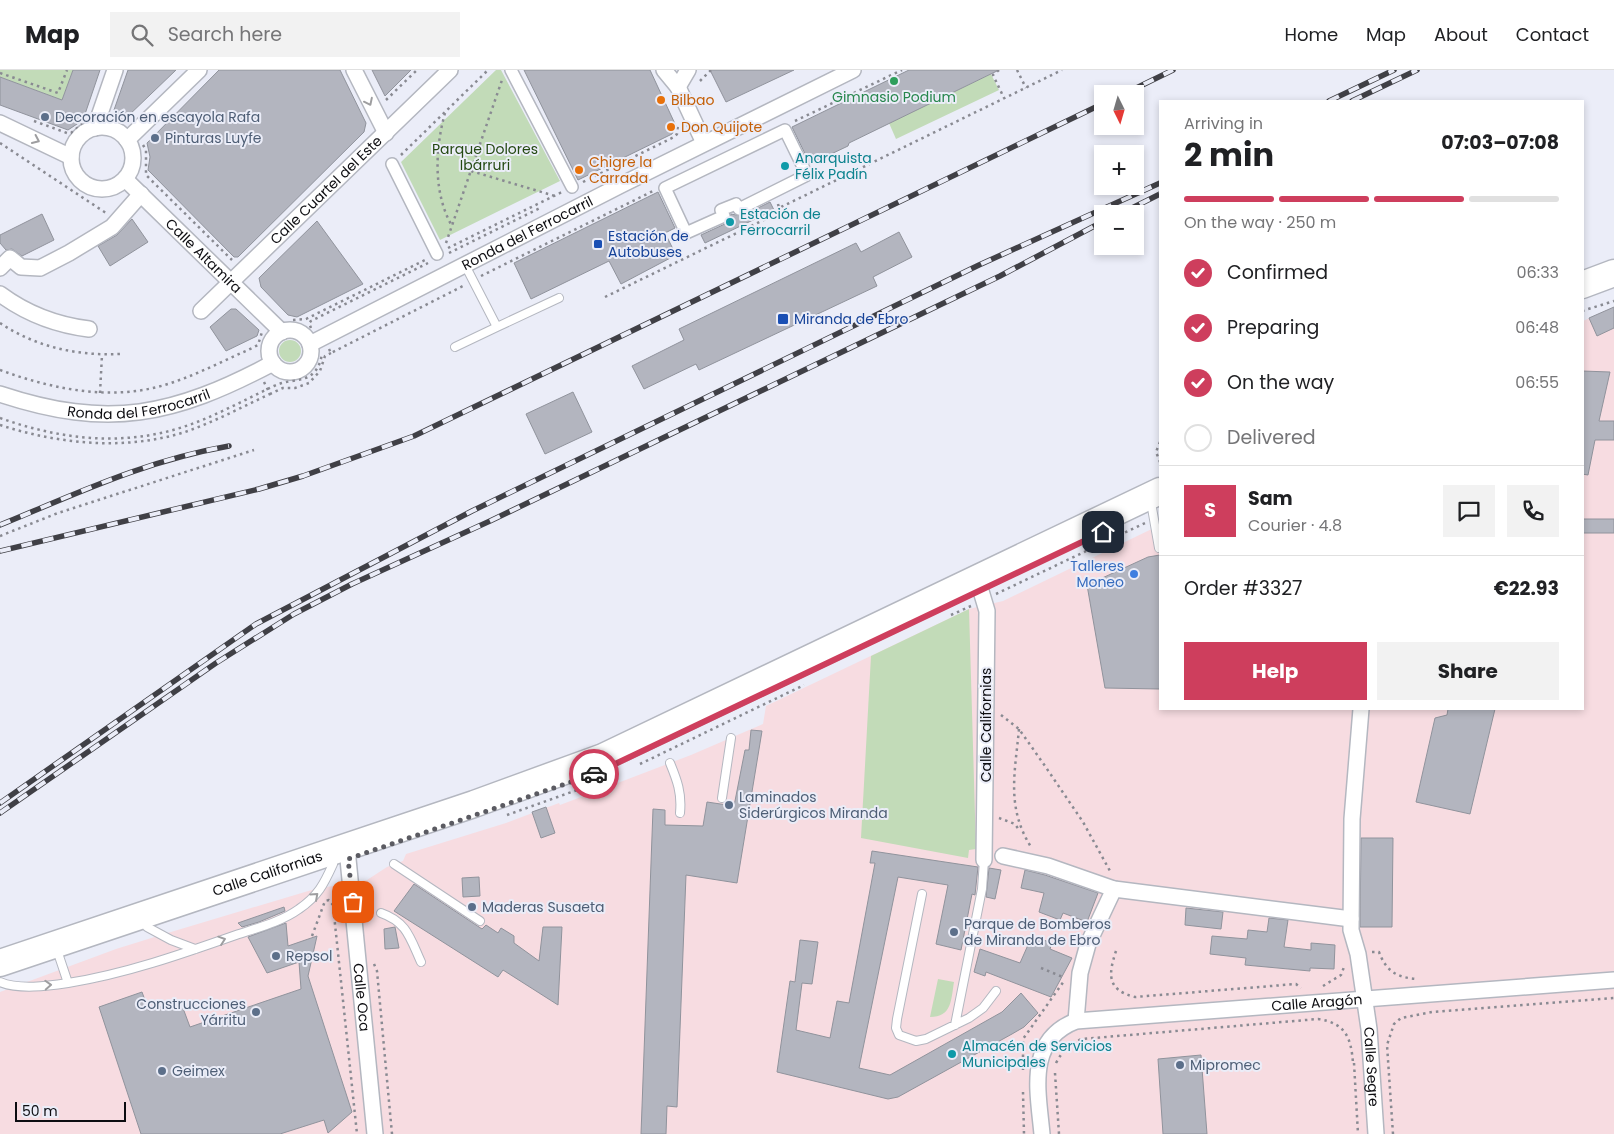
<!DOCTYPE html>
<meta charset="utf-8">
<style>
body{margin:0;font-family:Poppins,sans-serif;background:#f2f2f2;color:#202124;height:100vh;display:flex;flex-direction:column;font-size:19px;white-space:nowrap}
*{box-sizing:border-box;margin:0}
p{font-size:16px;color:#757577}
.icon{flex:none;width:28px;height:28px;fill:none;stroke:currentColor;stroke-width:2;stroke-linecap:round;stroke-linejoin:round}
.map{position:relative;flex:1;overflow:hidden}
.details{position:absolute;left:1159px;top:30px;width:425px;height:610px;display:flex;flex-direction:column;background:#fff;border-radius:0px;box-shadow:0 2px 8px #0003}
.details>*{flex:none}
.needle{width:32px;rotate:175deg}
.tools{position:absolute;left:1094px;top:15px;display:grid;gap:10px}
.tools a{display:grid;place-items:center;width:50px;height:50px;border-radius:0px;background:#fff;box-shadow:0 2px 8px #0003;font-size:25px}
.scale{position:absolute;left:15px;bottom:12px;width:111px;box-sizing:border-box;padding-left:5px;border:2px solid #0d0d11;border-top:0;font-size:14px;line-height:18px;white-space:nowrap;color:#0d0d11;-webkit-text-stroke:4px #ebedf8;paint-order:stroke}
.pin{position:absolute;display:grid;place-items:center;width:42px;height:42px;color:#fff;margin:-21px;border-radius:10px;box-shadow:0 2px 8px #0006}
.courier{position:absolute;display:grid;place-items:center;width:50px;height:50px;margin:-25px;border:4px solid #ce3e5d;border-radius:50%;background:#fff;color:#222;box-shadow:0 1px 6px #0007}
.head em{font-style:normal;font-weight:700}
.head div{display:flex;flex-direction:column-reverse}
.head{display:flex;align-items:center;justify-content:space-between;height:85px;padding:0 25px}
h1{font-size:32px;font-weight:700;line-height:38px}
.bar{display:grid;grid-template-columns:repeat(4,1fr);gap:8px 5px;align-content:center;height:60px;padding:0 25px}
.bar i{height:6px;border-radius:4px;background:#e0e0e0}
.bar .on{background:#ce3e5d}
.bar p{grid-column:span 4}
.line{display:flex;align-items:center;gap:12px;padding:0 25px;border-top:1px solid #e0e0e0}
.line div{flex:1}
.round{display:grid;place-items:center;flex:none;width:52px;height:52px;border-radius:0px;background:#f2f2f2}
ol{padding:0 25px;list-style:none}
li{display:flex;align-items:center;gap:15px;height:55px}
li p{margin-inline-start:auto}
li .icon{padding:5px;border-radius:50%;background:#ce3e5d;color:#fff;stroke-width:4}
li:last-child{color:#757577}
li i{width:28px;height:28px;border:2px solid #e0e0e0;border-radius:50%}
.primary-button{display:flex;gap:10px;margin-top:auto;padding:10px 25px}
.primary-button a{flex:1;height:58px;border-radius:0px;background:#ce3e5d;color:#fff;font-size:20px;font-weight:700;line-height:58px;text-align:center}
.primary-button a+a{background:#f2f2f2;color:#202124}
header{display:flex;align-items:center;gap:30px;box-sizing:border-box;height:70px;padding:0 25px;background:#fff;border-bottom:1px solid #e0e0e0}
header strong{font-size:24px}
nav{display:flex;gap:28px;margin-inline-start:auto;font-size:18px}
.search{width:350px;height:45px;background:#f2f2f2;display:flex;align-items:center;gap:12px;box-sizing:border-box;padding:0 18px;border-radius:0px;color:#757577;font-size:19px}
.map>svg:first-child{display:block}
.industrial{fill:#f7dce1}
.green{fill:#c2dbb8}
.building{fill:#b3b5bf;stroke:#90939c}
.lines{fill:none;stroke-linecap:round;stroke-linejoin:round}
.service-casing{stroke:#b4b7c0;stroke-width:10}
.pedestrian-casing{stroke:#b4b7c0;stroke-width:14}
.minor-casing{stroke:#b4b7c0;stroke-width:18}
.trunk-casing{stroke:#b4b7c0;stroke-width:29}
.path{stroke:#898a92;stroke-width:2.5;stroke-dasharray:2.5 4;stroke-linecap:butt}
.service{stroke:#fff;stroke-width:8}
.pedestrian{stroke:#fff;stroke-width:11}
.minor{stroke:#fff;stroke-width:15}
.trunk{stroke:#fff;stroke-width:26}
.rail-casing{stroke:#404046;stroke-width:5.5}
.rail{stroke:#ebedf8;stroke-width:4;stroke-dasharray:11;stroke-linecap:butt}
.oneway{stroke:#9e9ea0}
.done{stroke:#5b5b62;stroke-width:5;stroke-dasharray:0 9}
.route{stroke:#ce3e5d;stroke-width:6}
.leisure-dot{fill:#2e9e5b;stroke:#ebedf8;stroke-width:2}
.food-dot{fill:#e8710a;stroke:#ebedf8;stroke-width:2}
.service-dot{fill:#5c6f8a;stroke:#ebedf8;stroke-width:2}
.culture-dot{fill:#0f9aa8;stroke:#ebedf8;stroke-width:2}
.transit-dot{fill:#1a4fb4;stroke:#ebedf8;stroke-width:2}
.shop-dot{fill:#3f7fe0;stroke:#ebedf8;stroke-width:2}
.labels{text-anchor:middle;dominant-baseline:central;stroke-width:4;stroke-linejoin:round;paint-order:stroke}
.leisure-label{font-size:14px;fill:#27864d;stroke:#ebedf8}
.food-label{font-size:14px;fill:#c56008;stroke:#ebedf8;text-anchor:start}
.service-label{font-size:14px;fill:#4e5e75;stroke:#ebedf8;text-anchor:start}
.park-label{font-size:14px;fill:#244912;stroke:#ebedf8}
.culture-label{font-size:14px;fill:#0d838f;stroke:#ebedf8;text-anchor:start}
.street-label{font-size:14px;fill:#0d0d11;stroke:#ebedf8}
.transit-label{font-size:14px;fill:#164399;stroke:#ebedf8;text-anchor:start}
.shop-label{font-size:14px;fill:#366cbe;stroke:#ebedf8;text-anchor:end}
</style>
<header>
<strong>Map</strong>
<div class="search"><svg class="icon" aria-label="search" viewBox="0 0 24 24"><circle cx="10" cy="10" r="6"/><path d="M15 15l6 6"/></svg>Search here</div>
<nav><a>Home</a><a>Map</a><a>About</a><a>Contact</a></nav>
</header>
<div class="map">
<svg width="1614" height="1064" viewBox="0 0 1614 1064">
<rect width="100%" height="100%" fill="#ebedf8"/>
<path class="industrial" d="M1614,237V1064H0V922L116,879L161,865L315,819L367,810L387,797L403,791L406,784L506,753L559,733L560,735L691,685L763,654L766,636L969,539L1003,531L1160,455V639H1582L1583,251Z"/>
<path class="green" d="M0,0H73L62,30L0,7Z
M496,0H501L560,111L440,170L401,92Z
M991,4L999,20L896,69L889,53Z
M279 281a11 11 0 1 1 22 0a11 11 0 1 1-22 0Z
M969,539L976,779L969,780L968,788L861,768L871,586Z
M938,909L954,912C951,930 952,947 930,947Z"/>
<path class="building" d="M73,0H100L83,50L68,60L0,35V7L62,30Z
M128,0H176L126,48L114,40Z
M219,0H340L366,53L364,62L238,187H234L148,100L150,87L147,73Z
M372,0H411L385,26Z
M524,0H650L676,56L672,64L578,110Z
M710,0H794L726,32Z
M909,0H999L849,73L848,76L810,94L792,57Z
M658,122L675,158L665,163L676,185L621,214L609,191L531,229L514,193Z
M770,132L774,140L705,173L701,165L727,153L731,144L742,146Z
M42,144L54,170L22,186L12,179L6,180L0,173V165Z
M132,149L148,172L110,196L98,176L117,165Z
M317,151L363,214L297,247L288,245L261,217L259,208Z
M899,162L912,187L873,207L877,216L699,300L696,294L644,319L632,296L684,270L679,259L856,173L861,182Z
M1614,237V258L1597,266L1589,248Z
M231,239H236L259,260L257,266L226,281L210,257Z
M1582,301L1610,302L1599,351H1614V370H1595L1588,405L1582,404Z
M573,322L592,362L545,384L526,344Z
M1582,449H1614V463H1582Z
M1160,485V619L1105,618L1087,515L1148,487Z
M1448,639H1495L1470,744L1416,732L1435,648L1447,645Z
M751,660L762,661L737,813L686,805L677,1037L667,1036L666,1064H641L653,739L665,740V755L703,756L707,732L734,736L745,680H749Z
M546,737L555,763L541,768L532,742Z
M1361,768H1393L1392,857H1360Z
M872,781L978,797L975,825L972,824L961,880L936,874L948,815L898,807L859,998L890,1005L1002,942L1021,923L1038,943L1024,957L1012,964L898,1027L888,1029L777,1002L790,911L795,912L800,870L818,872L812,914L802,913L796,960L830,968L837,931L849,933L875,793H870Z
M989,798L1001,800L995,829L986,827Z
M1025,800L1045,805L1098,823L1087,852L1063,843L1060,850L1039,842L1044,823L1021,818Z
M479,807L480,826L463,827L462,808Z
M414,814L482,859L486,855L498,863L501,858L514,866V873L539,891L543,857H562L558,935L503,900L498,907L394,841Z
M284,837L285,841L259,852L242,857L238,853Z
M1186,838L1223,842L1221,859L1185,855Z
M1269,848L1288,850L1284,877L1311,880V873L1335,875L1334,899L1310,898V901L1245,895L1246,888L1210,884L1212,866L1247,869L1248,860L1267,862Z
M286,853L288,876L317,866L308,906L352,1042L328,1063L324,1050L280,1064H141L99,937L142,922L149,941L180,930L190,957L301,919L299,892L267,903L248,867Z
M395,857L399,878L385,879L384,859Z
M1032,866L1052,873L1050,879L1072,888L1051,927L986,902L985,906L974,902L980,879L1020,893Z
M1201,985L1207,1064H1163L1158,989Z"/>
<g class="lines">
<g class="service-casing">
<path id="service" d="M465,195L497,257L559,228
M455,277L497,257
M1152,438L1159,478
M670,693C677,710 682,723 680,743
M722,728L731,668
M394,794L480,851
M922,824L897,949L896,958L899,965L916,971L926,969L969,948L983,938L996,921
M381,843C407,852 410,868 421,892
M147,857L171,870L195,879
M59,886L68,913
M0,912C19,920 48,916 68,913C125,904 182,884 236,865C257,858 281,852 299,839C318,826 324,814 333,794
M955,955L982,819L984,790"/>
</g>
<g class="pedestrian-casing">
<path id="pedestrian" d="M511,0L572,117
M785,60L807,105L739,139L736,134L721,140L724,146L686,163L665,118Z
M392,94L437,184"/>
</g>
<g class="minor-casing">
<g id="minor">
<path d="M354,0L386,63"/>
<path d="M664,0L678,17L704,73"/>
<path d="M678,17L688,0"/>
<path d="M0,53L71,87"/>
<circle cx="102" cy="88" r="31"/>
<path d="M95,58L115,0"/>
<path d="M127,70L199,0"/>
<path id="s1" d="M125,109L282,262"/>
<path d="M0,198L10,188L21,197L40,198L69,183L112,157L141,124"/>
<path d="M0,224C27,244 56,255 89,259"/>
<path id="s2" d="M201,241L450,0"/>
<circle cx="290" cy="281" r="21"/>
<path id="s3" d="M310,274L621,115L853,0"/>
<path id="s4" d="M0,324C109,360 173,346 273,293"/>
<path d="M981,521L987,541L984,790"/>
<path id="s5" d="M1361,639L1352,749L1351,860L1358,884L1369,959L1376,1064"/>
<path d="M1003,786L1048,796L1114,819L1351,849"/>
<path id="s6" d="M348,789L375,1064"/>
<path d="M1076,951L1080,903L1088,874L1114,819"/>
<path id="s7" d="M1042,1064C1038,1021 1026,970 1076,951L1614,910"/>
</g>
</g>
<g class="trunk-casing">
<g id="trunk">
<path d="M1582,215L1614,203"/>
<path id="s8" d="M0,893L474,734L603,687L1160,421"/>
</g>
</g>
<path class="path" d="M999,0L993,5L1004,28
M1017,0L1026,18
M0,3L58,23L67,0
M700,11L711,0
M386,30L417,0
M445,43C435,79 433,123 452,156
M114,45L126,52
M34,51L67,63H71L82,54
M795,51L902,0
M0,73L106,143
M143,75L146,80V105L232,190
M401,85L488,0
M471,101L555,126
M583,112L674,67L677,64L678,54
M778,134L779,138L814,121L1062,0
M446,173L502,10
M448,178L562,122
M449,183L542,137
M481,206L653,121
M605,227L776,144L779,138
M1582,241L1614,231
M293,250L306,249L425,190
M0,253C36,277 77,286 120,284
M311,258L309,253L311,251L428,193
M329,279L331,283L463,216
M0,300C55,320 115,332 171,313C198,304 223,291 248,280L258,275L262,262
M264,312L270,324L283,318H295L309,313L320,301L325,286L331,283
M100,323L102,285
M0,348C59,369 122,377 183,357C214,347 244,330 274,316C295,306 316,317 322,284
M0,355C59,374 125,381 185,362C214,352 242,337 270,324
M1160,372L1156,382L1160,392
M0,466L58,443L254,380
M996,524L1145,453
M951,545L971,536
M1001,645L1019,659L1045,696L1083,752L1110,801
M1019,659C1015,703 1006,737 1031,777
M640,694L804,615
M507,745L594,714
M999,748L1015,754L1019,760
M312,866L325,831L329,830L333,835L357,1064
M1116,881C1108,905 1107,920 1135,927L1296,914L1301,918
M1372,882H1379C1386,901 1397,908 1418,909
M374,894L377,901L392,1064
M1041,898L1065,908
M1323,916L1341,905L1344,897
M1056,993C1063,980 1069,974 1082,969L1318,949C1346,953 1351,968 1353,993
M1354,993L1358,1064
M1023,1000V969L1064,911
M1055,1003L1059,1064
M1023,1022L1024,1064
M1393,1064L1387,975L1394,954L1401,948L1432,942L1614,928"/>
<use href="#service" class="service"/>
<use href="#pedestrian" class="pedestrian"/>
<use href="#minor" class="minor"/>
<use href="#trunk" class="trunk"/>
<g class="rail-casing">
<path id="rail" d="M1124,24L1173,0
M1329,31L1394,0
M1352,31L1417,0
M1120,144L1160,124
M0,455C78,423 144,391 229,376
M0,481L259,419L303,406L414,366L1102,34
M0,733L256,554L472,441L979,195L1160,113
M0,743L216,593L294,544L352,514L490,451L1000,206L1102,152"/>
</g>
<use href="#rail" class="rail"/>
</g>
<defs><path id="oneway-chevron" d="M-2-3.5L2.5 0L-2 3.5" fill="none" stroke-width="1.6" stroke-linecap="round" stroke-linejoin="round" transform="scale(1.25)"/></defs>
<g class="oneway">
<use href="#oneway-chevron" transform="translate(369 32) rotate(64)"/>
<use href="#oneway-chevron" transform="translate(36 70) rotate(25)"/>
<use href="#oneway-chevron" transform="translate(315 826) rotate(-42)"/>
<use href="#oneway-chevron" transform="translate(222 870) rotate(-19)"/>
<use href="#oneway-chevron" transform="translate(48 915) rotate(-3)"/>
</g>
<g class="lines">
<path class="done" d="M353,832L348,789L594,704"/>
<path class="route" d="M594,704L1103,462"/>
</g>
<circle class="leisure-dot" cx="894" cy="11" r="5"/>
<g class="food-dot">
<circle cx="661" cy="30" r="5"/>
<circle cx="671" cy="57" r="5"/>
<circle cx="579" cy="100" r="5"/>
</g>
<g class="service-dot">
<circle cx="45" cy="47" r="5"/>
<circle cx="155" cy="68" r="5"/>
<circle cx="729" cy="735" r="5"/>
<circle cx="472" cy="837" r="5"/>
<circle cx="954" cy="862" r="5"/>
<circle cx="276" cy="886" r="5"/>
<circle cx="256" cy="942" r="5"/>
<circle cx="1180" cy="995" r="5"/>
<circle cx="162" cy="1001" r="5"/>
</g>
<g class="culture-dot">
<circle cx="785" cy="96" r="5"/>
<circle cx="730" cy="152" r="5"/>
<circle cx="952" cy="984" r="5"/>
</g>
<g class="transit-dot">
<rect x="593" y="169" width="10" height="10" rx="2.5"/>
<rect x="777" y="243" width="12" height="12" rx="2.5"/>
</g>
<circle class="shop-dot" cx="1134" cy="504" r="5"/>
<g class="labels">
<g class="leisure-label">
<text x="894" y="27">Gimnasio Podium</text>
</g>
<g class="food-label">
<text x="671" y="30">Bilbao</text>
<text x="681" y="57">Don Quijote</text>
<text x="589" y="92">Chigre la<tspan x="589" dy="16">Carrada</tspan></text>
</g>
<g class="service-label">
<text x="55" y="47">Decoración en escayola Rafa</text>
<text x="165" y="68">Pinturas Luyfe</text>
<text x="739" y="727">Laminados<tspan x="739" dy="16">Siderúrgicos Miranda</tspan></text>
<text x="482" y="837">Maderas Susaeta</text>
<text x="964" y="854">Parque de Bomberos<tspan x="964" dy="16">de Miranda de Ebro</tspan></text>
<text x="286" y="886">Repsol</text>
<text x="246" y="934" text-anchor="end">Construcciones<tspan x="246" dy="16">Yárritu</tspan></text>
<text x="1190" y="995">Mipromec</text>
<text x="172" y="1001">Geimex</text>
</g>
<g class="park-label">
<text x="485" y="79">Parque Dolores<tspan x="485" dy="16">Ibárruri</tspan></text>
</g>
<g class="culture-label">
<text x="795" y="88">Anarquista<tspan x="795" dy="16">Félix Padín</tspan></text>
<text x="740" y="144">Estación de<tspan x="740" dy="16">Ferrocarril</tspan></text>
<text x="962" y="976">Almacén de Servicios<tspan x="962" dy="16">Municipales</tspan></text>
</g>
<g class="street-label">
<text stroke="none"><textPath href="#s2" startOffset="174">Calle Cuartel del Este</textPath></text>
<text stroke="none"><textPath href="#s3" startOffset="244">Ronda del Ferrocarril</textPath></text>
<text stroke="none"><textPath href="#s1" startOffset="110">Calle Altamira</textPath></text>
<text stroke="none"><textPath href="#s4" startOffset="142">Ronda del Ferrocarril</textPath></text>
<text transform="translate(986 655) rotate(-90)">Calle Californias</text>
<text stroke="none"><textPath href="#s8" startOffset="282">Calle Californias</textPath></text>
<text stroke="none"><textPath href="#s6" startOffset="139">Calle Oca</textPath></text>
<text stroke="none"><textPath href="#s7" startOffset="371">Calle Aragón</textPath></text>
<text stroke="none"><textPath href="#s5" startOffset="360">Calle Segre</textPath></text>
</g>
<g class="transit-label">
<text x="608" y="166">Estación de<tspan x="608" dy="16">Autobuses</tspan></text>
<text x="794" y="249">Miranda de Ebro</text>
</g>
<g class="shop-label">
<text x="1124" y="496">Talleres<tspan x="1124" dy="16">Moneo</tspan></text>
</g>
</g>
</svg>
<div class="tools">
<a><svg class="needle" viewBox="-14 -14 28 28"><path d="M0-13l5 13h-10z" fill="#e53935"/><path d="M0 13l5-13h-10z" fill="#757577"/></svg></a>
<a>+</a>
<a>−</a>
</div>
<div class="scale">50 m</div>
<div class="pin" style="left:353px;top:832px;background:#ea580c"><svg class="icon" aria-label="bag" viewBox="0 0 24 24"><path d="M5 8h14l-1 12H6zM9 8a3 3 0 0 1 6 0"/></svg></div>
<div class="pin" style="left:1103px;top:462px;background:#1f2937"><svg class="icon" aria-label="home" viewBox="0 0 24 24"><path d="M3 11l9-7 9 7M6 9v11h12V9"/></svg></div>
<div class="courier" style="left:594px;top:704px"><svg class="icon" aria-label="car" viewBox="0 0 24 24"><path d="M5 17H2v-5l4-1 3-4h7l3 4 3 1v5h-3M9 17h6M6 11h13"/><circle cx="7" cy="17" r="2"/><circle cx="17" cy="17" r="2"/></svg></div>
<section class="details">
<div class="head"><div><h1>2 min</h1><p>Arriving in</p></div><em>07:03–07:08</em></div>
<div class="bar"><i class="on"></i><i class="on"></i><i class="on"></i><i></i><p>On the way · 250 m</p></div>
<ol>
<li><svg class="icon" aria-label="check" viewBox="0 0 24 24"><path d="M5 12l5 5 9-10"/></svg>Confirmed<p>06:33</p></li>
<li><svg class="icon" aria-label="check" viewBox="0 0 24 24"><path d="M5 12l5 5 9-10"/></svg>Preparing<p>06:48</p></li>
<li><svg class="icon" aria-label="check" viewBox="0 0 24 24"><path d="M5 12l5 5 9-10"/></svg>On the way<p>06:55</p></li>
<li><i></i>Delivered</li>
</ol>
<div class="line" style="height:90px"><b class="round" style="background:#ce3e5d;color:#fff">S</b><div><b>Sam</b><p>Courier · 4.8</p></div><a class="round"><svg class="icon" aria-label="chat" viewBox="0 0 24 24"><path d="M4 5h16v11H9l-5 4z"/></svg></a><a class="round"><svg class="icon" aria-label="phone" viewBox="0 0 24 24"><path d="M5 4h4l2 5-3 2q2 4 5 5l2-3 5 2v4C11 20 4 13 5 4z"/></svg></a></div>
<div class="line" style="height:65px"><div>Order #3327</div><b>€22.93</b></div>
<div class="primary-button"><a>Help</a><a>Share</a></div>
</section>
</div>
